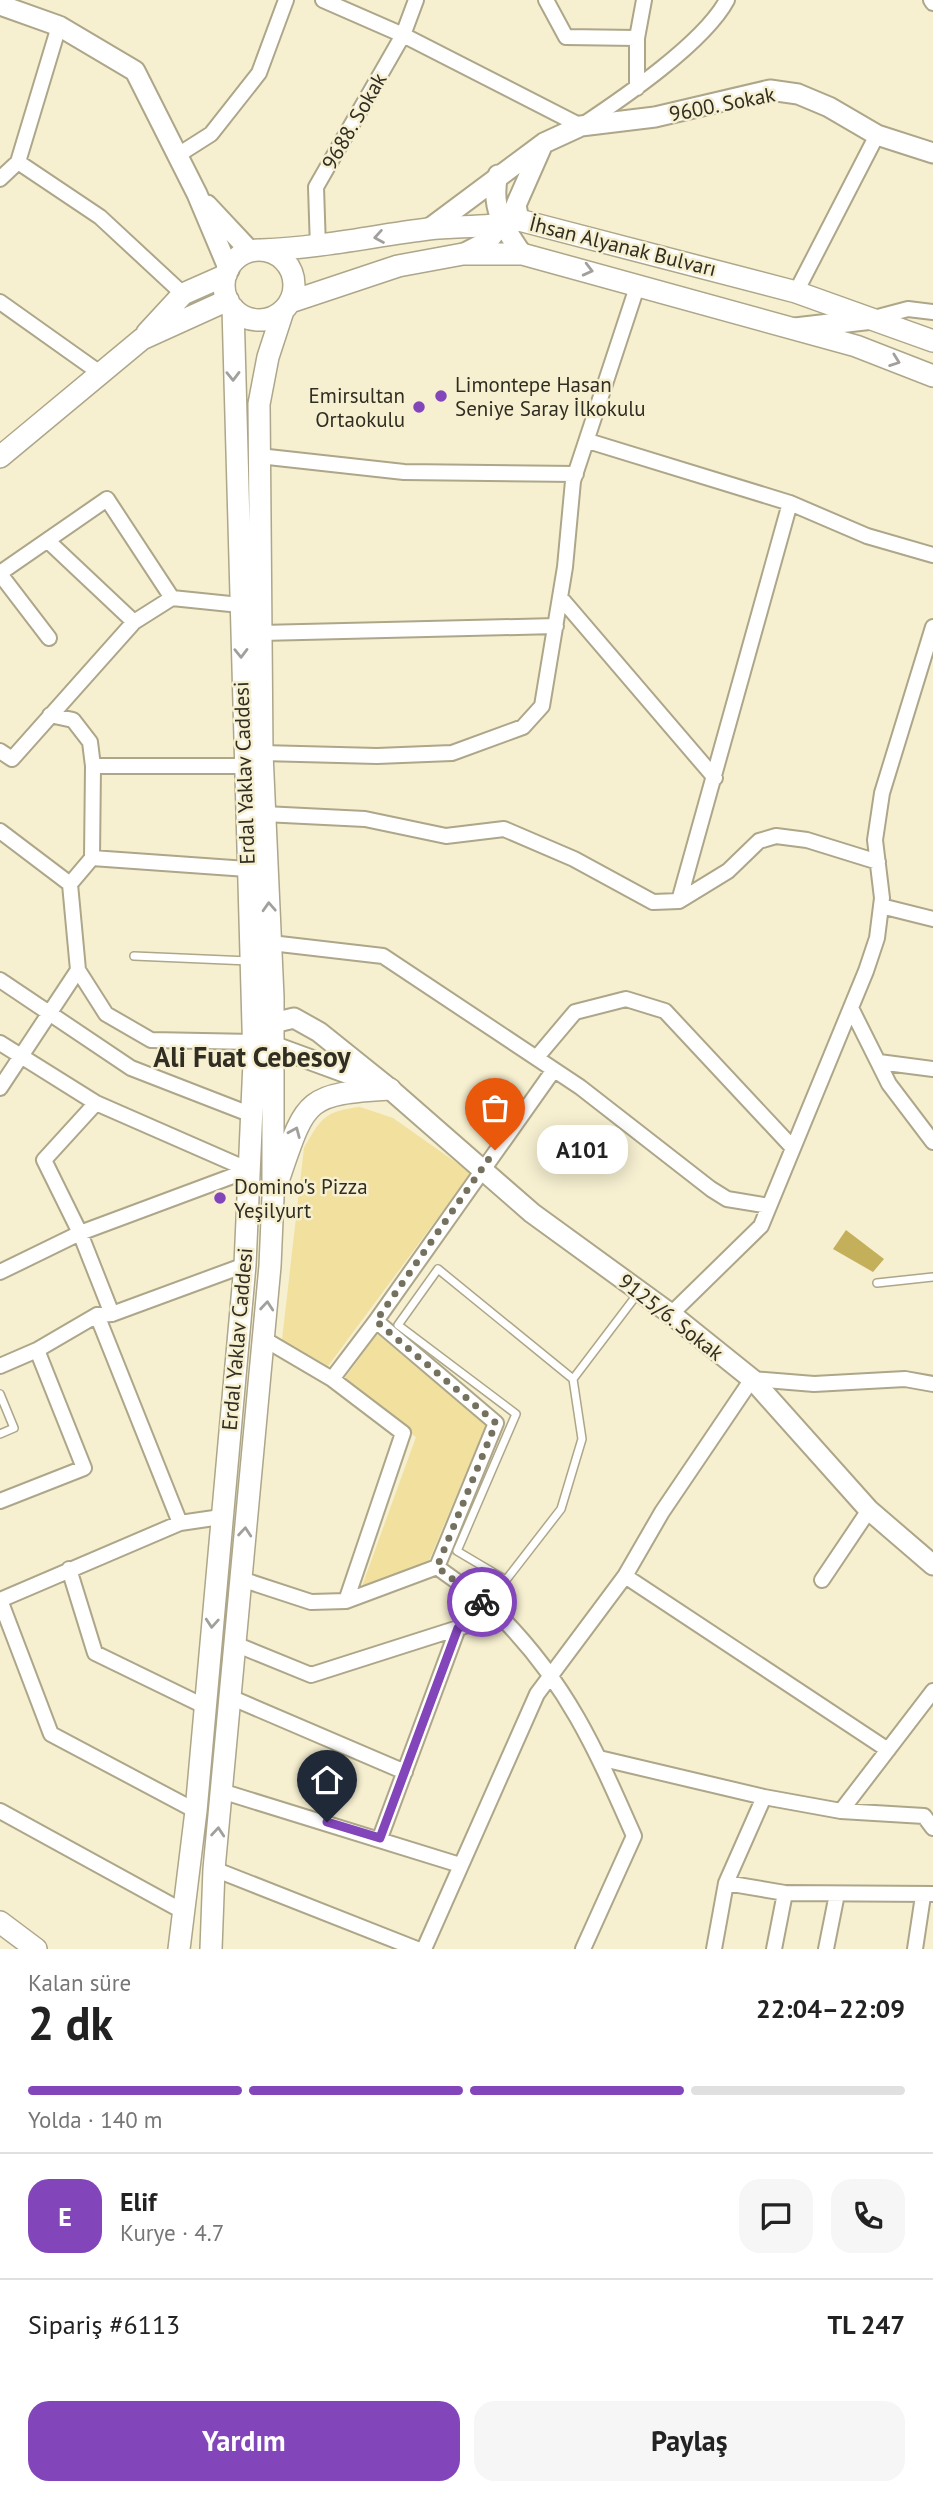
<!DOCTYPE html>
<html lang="tr">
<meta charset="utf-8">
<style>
body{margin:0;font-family:"PT Sans",sans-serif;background:#f6f6f6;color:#222;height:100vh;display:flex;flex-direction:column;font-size:26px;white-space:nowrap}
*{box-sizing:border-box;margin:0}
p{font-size:23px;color:#767676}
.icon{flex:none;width:38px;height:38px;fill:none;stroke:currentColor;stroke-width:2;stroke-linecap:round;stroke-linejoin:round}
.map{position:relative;height:1949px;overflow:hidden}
.details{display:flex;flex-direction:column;background:#fff;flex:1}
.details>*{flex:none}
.pin{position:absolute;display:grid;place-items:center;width:60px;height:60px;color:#fff;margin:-72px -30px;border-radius:50% 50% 50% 0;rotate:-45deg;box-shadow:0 0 7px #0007}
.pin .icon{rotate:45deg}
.courier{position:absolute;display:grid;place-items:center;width:70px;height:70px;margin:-35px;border:5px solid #8345ba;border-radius:50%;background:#fff;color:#222;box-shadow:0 2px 9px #0007}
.bubble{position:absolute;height:49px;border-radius:21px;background:#fff;box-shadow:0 4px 18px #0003;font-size:23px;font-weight:800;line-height:49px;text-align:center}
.summary em{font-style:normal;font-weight:800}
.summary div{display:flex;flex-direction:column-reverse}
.summary{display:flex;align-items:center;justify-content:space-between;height:119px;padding:0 28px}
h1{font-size:46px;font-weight:800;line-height:52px}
.bar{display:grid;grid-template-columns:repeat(4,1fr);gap:10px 7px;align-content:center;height:84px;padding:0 28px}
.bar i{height:9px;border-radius:5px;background:#e0e0e0}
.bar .selected{background:#8345ba}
.bar p{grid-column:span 4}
.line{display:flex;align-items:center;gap:18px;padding:0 28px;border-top:2px solid #e0e0e0}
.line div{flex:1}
.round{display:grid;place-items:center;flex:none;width:74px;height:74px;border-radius:21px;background:#f6f6f6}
.primary-button{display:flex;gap:14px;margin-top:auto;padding:14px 28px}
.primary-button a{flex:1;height:80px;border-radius:21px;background:#8345ba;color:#fff;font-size:28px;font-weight:800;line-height:80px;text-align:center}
.primary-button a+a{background:#f6f6f6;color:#222}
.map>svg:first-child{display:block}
.green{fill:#f1e09e}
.water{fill:#c4af5b}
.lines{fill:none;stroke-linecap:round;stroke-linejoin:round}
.lane-casing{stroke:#ada689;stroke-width:10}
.street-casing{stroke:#ada689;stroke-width:18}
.secondary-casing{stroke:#ada689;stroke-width:23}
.primary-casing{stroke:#ada689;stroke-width:24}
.lane{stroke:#fff;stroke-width:7}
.street{stroke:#fff;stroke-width:14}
.secondary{stroke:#fff;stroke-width:19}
.primary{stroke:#fff;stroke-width:21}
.oneway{stroke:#a2a09c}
.done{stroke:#75715f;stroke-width:7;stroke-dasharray:0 12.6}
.route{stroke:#8345ba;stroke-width:9}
.poi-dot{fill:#8345ba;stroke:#f6efd0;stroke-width:2.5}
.labels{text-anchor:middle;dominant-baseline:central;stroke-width:5;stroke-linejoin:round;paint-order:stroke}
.street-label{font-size:21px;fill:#302d22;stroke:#f6efd0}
.poi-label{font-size:21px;fill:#302d22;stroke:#f6efd0;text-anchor:start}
.district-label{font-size:28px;font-weight:bold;fill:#302d22;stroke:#f6efd0}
</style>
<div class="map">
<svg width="933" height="1949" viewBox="0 0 933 1949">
<rect width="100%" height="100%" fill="#f6efd0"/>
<path class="green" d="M360,1107L393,1118L471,1173L328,1366L282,1340L304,1148C321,1118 325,1111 360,1107Z
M377,1334L486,1425L428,1563L361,1589L416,1437L342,1382Z"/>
<path class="water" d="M846,1230L884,1259L873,1272L833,1249Z"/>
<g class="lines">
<g class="lane-casing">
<path id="lane" d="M134,956L249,961
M877,1283L933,1277
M573,1379L438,1269L398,1325L516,1414L457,1551L506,1580L561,1509L582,1439L573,1379L639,1292
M0,1394L14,1428L0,1434"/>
</g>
<g class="street-casing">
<path id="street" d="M323,0L403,35L581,126C623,98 704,43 727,0
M546,0L566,37L637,38
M931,0L933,3
M637,88V38L644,0
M178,155L211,134L259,73L286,0
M18,162L100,217L183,294
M0,179L18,162L59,26
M318,248L316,187L403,35L416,0
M796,292L877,135
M0,302L100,373
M874,318L908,309L933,312
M588,441L790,503L867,536L933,555
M259,456L404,472L576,474
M48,541L134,622
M0,573L107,499L172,598
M0,574L49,638
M560,597L715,778
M261,633L556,626
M50,715L73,720L90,742L93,766L92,858L247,869
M0,751L12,759L134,622L172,598L240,605
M262,753L377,756L452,753L523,727L542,706L565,567L573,481L638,284
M93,766H244
M264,814L365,819L446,836L504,829L574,859L653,902L679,901L728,871L759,841L776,836L807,840L878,862
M0,831L70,884L78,970L106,1014L151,1040L254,1042
M70,884L92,858
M679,901L790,503
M881,906L933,919
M271,943L383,956L580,1087L711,1189L727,1199L769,1206
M0,980L131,1068L252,1115
M851,1008L889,1084L933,1142
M0,1043L96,1103L249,1170
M537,1057L575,1012L626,999L665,1011L793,1148
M879,1062L933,1069
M553,1071L376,1321L496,1423L437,1567C458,1583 483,1598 501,1617C568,1685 596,1750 634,1836L583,1949
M0,1088L78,970
M96,1103L44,1160L80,1233L112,1314
M0,1272L80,1233L249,1170
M671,1314L761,1226L866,971L877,938L882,898L875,840L882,793L933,627
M97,1315L180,1523
M264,1339L332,1379L376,1321
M0,1366L37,1350L97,1315L112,1314L245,1265
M332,1379L403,1433L346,1601
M0,1501L84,1468L37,1350
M69,1569L95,1653L206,1707
M625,1576L888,1750
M241,1579L311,1602L346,1601L437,1567
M822,1580L869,1510
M0,1600L51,1734L196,1811
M0,1600L180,1523L221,1517
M235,1644L311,1675L499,1615
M230,1697L405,1772
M599,1758L764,1797
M221,1791L460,1865
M0,1811L186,1913
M841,1811L933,1691
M380,1838L458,1628
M214,1869L417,1949
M726,1883L785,1893L933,1894
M424,1949L537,1694L625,1576L662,1512L752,1379L814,1384L905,1379L933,1384
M714,1949L726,1883L764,1797L841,1811L924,1816L933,1828
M774,1949L785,1893
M826,1949L837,1894
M915,1949L923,1896"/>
</g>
<g class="secondary-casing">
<path id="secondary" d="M0,5L59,26L135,71L197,194L229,270
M498,175C490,207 504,228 522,254
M207,205L250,251
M519,220L516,205L542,146
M430,228L544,143L581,126L655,117L770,90L798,94L829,107L877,135L933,153
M463,254L488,241L509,215
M795,328L873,319
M263,1034L273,1023L294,1018L319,1032L390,1089L532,1213L671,1314L752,1379L869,1510L933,1565
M267,1034L273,1046L374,1083"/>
</g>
<g class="primary-casing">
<path id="primary" d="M262,250C319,248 372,236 428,229C459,225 489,229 519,220L796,292L933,341
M224 285a35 35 0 1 1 70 0a35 35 0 1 1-70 0Z
M290,302L398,266L463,254H522L856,346L933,376
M147,333L183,294L226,275
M0,457L142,339L228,300
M279,1178C306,1099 305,1094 390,1089
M0,1922L36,1949
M179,1949L196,1811L245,1265L254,1062L233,308
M211,1949L214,1869L270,1266L273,1197V997L262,753L259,404L268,357L283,311"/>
</g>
<use href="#lane" class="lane"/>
<use href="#street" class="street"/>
<use href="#secondary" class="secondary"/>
<use href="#primary" class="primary"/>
</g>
<defs><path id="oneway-chevron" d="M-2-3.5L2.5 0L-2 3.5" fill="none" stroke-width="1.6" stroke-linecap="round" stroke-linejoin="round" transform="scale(1.75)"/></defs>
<g class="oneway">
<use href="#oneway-chevron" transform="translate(379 237) rotate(170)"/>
<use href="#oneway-chevron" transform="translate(588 270) rotate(14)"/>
<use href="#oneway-chevron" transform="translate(895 361) rotate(20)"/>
<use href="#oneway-chevron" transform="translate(233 376) rotate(89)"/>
<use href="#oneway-chevron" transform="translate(241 653) rotate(89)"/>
<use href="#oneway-chevron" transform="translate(269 907) rotate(-93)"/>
<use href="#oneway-chevron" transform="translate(295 1132) rotate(-67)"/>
<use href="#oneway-chevron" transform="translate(267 1306) rotate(-85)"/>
<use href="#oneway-chevron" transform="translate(245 1532) rotate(-85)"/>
<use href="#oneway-chevron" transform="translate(212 1623) rotate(94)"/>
<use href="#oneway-chevron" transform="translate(218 1832) rotate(-85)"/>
</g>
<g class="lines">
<path class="done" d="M482,1602L437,1567L496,1423L376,1321L495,1150"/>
<path class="route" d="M327,1822L380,1838L458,1628L499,1615L482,1602"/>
</g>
<g class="poi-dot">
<circle cx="441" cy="396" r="7"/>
<circle cx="419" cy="407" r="7"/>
<circle cx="220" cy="1198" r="7"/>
</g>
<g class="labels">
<g class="street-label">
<text transform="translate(722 104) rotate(-11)">9600. Sokak</text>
<text transform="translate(354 121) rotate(-60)">9688. Sokak</text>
<text transform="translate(623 246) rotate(14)">İhsan Alyanak Bulvarı</text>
<text transform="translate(244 773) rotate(-92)">Erdal Yaklav Caddesi</text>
<text transform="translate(671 1317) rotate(38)">9125/6. Sokak</text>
<text transform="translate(237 1339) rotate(-85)">Erdal Yaklav Caddesi</text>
</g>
<g class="poi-label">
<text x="455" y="384">Limontepe Hasan<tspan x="455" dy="24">Seniye Saray İlkokulu</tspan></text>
<text x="405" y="395" text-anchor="end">Emirsultan<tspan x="405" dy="24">Ortaokulu</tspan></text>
<text x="234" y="1186">Domino's Pizza<tspan x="234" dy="24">Yeşilyurt</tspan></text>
</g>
<g class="district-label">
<text x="252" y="1056">Ali Fuat Cebesoy</text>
</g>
</g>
</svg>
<div class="pin" style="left:495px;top:1150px;background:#ea580c"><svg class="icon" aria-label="bag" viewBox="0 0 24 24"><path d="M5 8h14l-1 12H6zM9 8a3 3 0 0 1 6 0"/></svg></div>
<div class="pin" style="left:327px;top:1822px;background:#1f2937"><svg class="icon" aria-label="home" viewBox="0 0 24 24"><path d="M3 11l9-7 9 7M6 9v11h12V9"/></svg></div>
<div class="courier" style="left:482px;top:1602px"><svg class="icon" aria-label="bike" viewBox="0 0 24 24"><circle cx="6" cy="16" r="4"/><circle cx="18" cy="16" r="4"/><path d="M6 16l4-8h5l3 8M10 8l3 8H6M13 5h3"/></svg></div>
<div class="bubble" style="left:537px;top:1125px;width:91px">A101</div>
</div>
<section class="details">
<div class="summary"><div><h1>2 dk</h1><p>Kalan süre</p></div><em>22:04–22:09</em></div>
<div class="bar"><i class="selected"></i><i class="selected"></i><i class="selected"></i><i></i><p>Yolda · 140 m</p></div>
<div class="line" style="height:126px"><b class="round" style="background:#8345ba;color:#fff">E</b><div><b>Elif</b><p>Kurye · 4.7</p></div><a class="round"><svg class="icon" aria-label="chat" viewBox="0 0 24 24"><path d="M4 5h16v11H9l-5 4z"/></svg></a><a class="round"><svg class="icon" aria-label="phone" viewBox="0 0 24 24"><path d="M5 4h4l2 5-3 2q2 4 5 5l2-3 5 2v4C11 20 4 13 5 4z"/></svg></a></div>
<div class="line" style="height:91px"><div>Sipariş #6113</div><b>TL 247</b></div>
<div class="primary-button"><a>Yardım</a><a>Paylaş</a></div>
</section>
